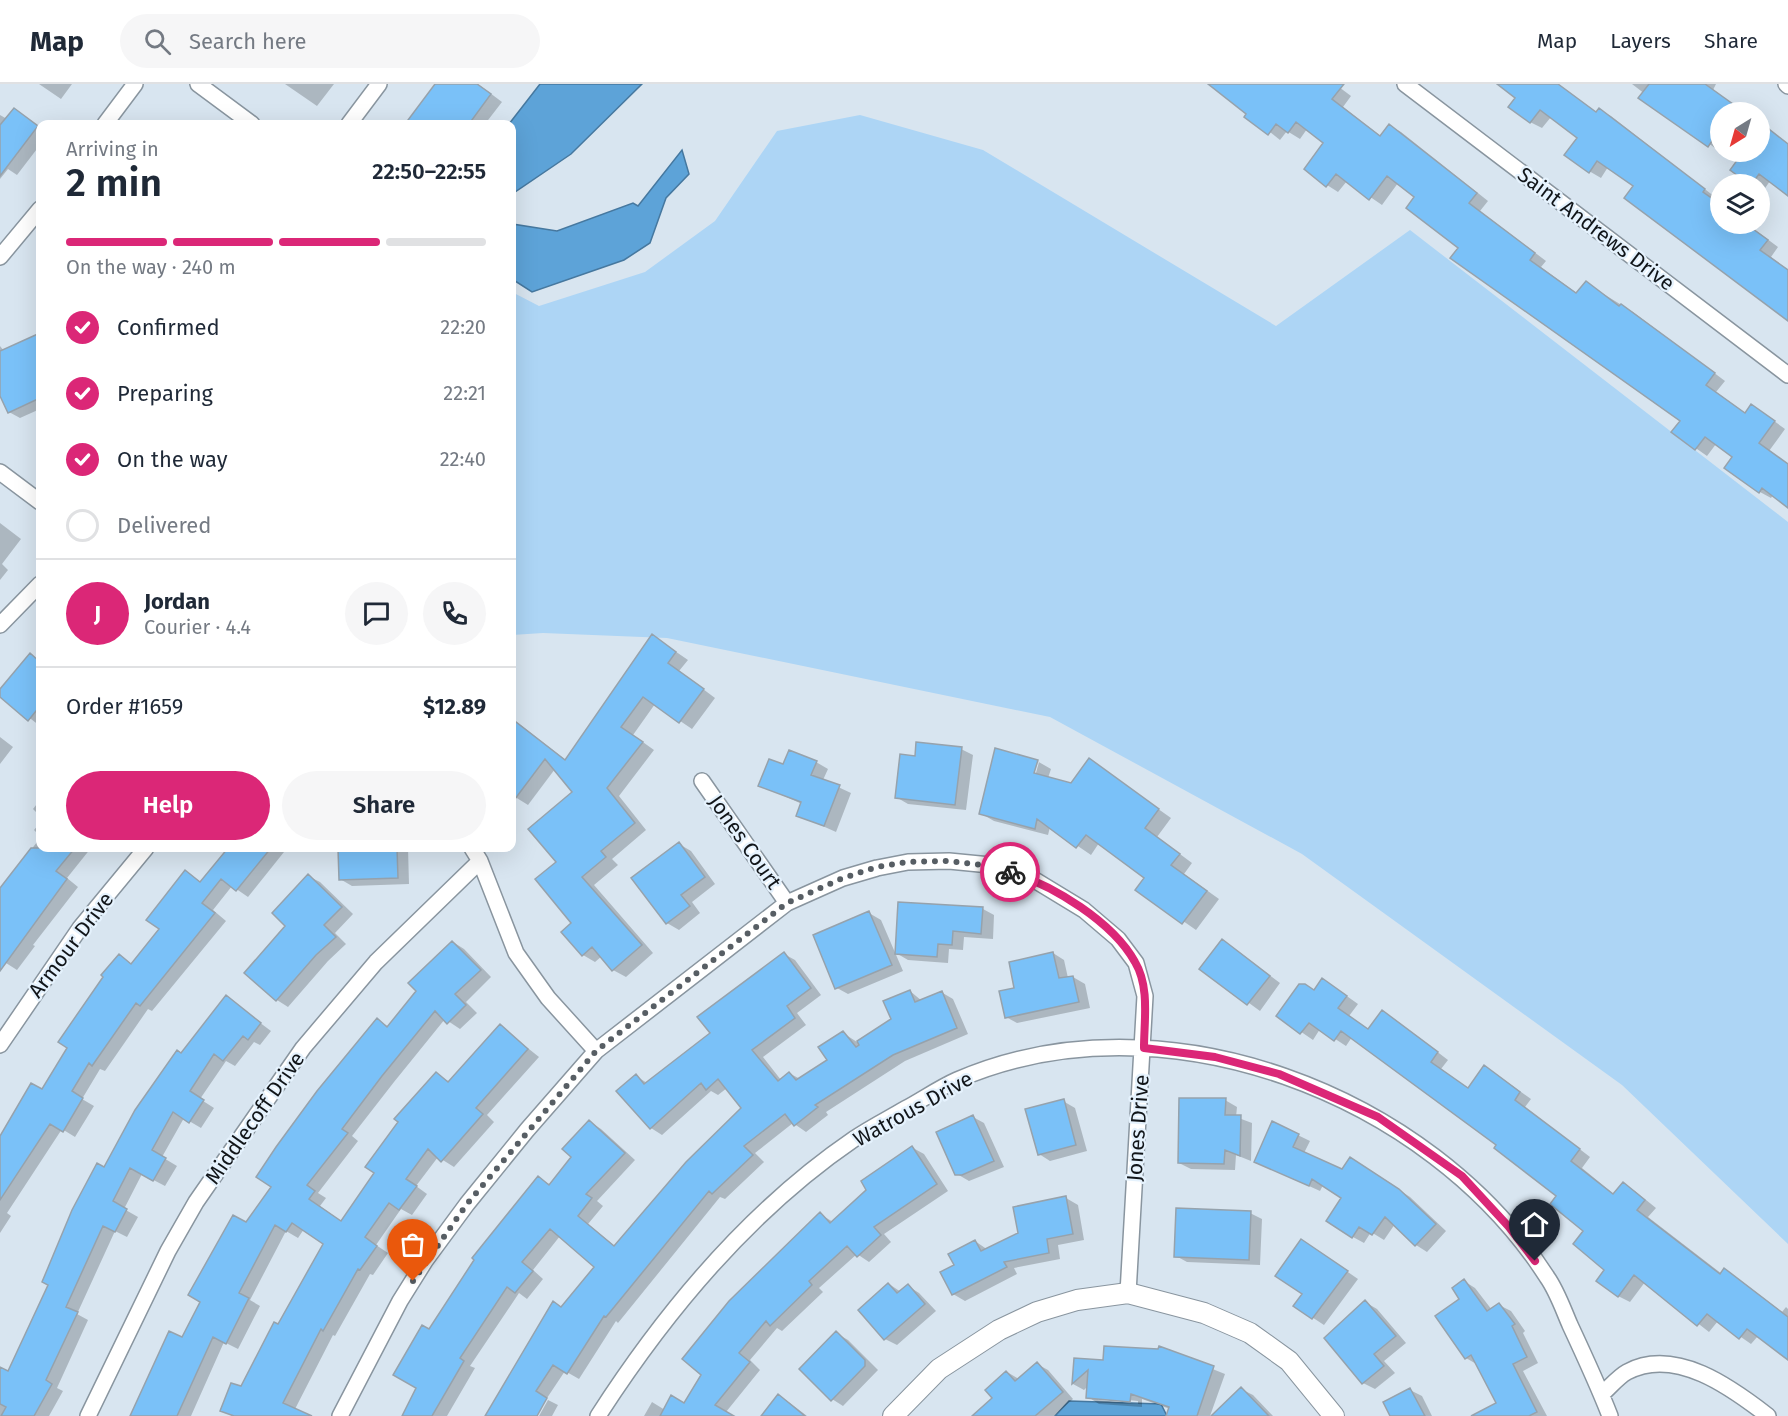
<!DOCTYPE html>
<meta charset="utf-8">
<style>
body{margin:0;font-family:"Fira Sans",sans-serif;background:#f6f6f7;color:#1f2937;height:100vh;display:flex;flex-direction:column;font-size:22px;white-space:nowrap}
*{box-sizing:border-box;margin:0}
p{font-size:20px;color:#747a83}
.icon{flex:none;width:33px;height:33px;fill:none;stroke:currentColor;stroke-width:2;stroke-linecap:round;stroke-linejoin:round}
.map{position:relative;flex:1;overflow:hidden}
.details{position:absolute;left:36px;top:36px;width:480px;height:732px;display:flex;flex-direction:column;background:#fff;border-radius:12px;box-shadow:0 6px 24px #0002}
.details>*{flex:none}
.needle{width:39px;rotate:217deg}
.fabs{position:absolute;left:1710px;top:18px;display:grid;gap:12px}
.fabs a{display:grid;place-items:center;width:60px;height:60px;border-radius:50%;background:#fff;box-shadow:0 6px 24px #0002;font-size:30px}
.pin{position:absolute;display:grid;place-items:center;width:51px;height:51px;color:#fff;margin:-62px -26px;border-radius:50% 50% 50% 0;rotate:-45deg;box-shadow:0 0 6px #0007}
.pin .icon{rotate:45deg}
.courier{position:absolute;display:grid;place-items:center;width:60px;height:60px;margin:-30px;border:4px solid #db2777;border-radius:50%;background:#fff;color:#222;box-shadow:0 2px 8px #0007}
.headline em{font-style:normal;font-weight:600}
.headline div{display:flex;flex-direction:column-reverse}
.headline{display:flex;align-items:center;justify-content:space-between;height:102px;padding:0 30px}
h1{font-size:39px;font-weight:600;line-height:45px}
.bar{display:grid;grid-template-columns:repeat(4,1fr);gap:9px 6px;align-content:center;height:72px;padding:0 30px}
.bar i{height:8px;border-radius:4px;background:#e0e1e3}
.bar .current{background:#db2777}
.bar p{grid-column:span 4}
.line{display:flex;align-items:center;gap:15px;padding:0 30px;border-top:2px solid #e0e1e3}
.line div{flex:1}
.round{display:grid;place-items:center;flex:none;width:63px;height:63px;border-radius:32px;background:#f6f6f7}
ol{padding:0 30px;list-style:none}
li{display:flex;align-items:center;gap:18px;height:66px}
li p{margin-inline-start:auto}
li .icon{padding:6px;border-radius:50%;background:#db2777;color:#fff;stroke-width:4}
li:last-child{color:#747a83}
li i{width:33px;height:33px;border:3px solid #e0e1e3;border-radius:50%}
.primary-button{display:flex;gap:12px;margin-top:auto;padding:12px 30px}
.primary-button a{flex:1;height:69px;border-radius:36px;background:#db2777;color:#fff;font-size:24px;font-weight:600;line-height:69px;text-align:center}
.primary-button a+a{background:#f6f6f7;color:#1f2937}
header{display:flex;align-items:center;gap:36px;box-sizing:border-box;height:84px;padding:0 30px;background:#fff;border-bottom:2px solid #e0e1e3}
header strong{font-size:28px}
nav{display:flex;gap:33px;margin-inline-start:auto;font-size:21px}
.search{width:420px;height:54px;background:#f6f6f7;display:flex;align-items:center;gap:15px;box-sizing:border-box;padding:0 21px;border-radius:33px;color:#747a83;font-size:22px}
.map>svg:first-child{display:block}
.green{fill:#add5f5}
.water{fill:#5da3d8;stroke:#46789f;stroke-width:1.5}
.shadow{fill:#0003;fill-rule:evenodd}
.building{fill:#7ac1f8;stroke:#96a2ac;stroke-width:1.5}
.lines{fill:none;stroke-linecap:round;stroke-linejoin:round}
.minor-casing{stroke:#89959f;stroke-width:18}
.tertiary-casing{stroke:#89959f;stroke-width:22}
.minor{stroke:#fff;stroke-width:15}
.tertiary{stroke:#fff;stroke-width:20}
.done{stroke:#575e64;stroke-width:6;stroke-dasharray:0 10.8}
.route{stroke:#db2777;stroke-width:8}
.labels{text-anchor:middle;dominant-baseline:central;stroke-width:4.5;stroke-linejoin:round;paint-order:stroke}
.street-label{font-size:21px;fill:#111519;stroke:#e5f2fd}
</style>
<header>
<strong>Map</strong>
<div class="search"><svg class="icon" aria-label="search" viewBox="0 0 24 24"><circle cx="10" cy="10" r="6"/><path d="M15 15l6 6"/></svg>Search here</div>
<nav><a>Map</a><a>Layers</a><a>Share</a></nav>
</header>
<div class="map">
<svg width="1788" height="1332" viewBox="0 0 1788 1332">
<rect width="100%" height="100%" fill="#d8e5f0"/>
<path class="green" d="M860,31L983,66L1276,242L1410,146L1788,438V1160L1622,1001L1302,770L1050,633L667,554L543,549L512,551V208L539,222L645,188L715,137L777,47Z"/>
<path class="water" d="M540,0H642L571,70L512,110V40H509Z
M682,66L689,90L666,114L650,159L624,176L532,208L512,195V140L557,147L633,119L638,122Z
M1069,1317L1161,1320L1167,1332H1055Z"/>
<path class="shadow" d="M39,0H72L61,15Z
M285,0H334L317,22Z
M437,0H478L502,18L485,40H406Z
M1210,0H1335L1351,12L1343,23L1382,53L1390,42L1401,48L1488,117L1480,127L1546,177L1541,183L1578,210L1597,206L1633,228L1725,297L1716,308L1746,330L1763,329L1785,345L1769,367L1788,380V422L1773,411L1771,414L1760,408L1734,373L1716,360L1707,372L1673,348L1682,336L1460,164L1416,113L1398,99L1382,121L1347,97L1338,108L1327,101L1325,59L1307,45L1300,55L1287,47L1280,56Z
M1500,0H1558L1597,29L1599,26L1611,32L1715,113L1713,115L1720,120V140H1747L1778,163L1771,173L1788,186V236L1635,102L1608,83L1601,94L1589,87L1579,53L1551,33L1542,44L1530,38L1517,14Z
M1632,0H1716L1713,6L1744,28H1720V68Z
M14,26L40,43V61L17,91L8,85L0,95V31L7,35Z
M1760,40L1788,60V110L1770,97L1763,107L1760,105V100H1751L1732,86L1745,68H1760Z
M38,251L40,253V325L20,334L9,328L0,311V262L4,267Z
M0,439L21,455L2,480L8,486L0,496Z
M653,552L688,576L679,587L715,614L692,645L655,620L633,651L654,666L619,712L646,746L612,775L618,781L594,801L653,869L626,893L613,886L602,872L595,878L583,871L573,839L558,778L574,709L555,685L528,721L512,711V634L566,676Z
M29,573L40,580V642L0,611V607Z
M0,653L13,663L0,680Z
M961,665L973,671L966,726L908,720L896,713L916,674Z
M996,666L1037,677L1051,685L1048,694L1071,700L1089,676L1171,734L1157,753L1192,779L1184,790L1219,815L1196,846L1137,805L1146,793L1099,759L1091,771L1050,743L1048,751L994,737L980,729ZM1036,678H1039L1034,696H1031Z
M816,678L828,685L823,696L851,709L836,748L798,731L802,720L760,701L784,682Z
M40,716V732L33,725Z
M40,739V752L34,746Z
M40,754V764H91L67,794L78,803L33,861L35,862L17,886L6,879L0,887V807Z
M679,760L691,767L715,800L692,818L700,829L679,846L667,839Z
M230,764H279L284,768L248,813L232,802L213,826L226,837L152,927L148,925L105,987L100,985L82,1015L94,1022L75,1053L62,1045L7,1129L11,1132L0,1149V1054L43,1007L119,872L133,881L161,845L185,788L201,798Z
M354,764H408L409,800L352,802L340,795Z
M308,792L320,798L353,830L335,849L346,860L328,877L288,923L277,916L246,888L287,841Z
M983,825L994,831L993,855L964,853L963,866L949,865L948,879L908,876L896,869Z
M869,829L881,836L903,887L848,910L837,904Z
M453,858L464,865L491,893L466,918L477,929L460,945L445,935L394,998L352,1052L358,1057L318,1109L326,1114L320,1122L342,1138L376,1089L436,990L450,998L500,942L539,973L487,1031L494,1038L454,1083L438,1073L416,1102L427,1110L412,1131L401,1125L376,1161L388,1169L373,1191L370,1190L335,1252L333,1251L294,1327L297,1332H232L222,1326L242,1304L325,1160L304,1145L298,1154L286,1147L250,1216L260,1222L238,1265L224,1258L191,1332H131L183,1255L246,1140L273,1102L378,936L389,943Z
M1234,864L1280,899L1260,927L1201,884Z
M1053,869L1064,876L1068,894L1073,893L1085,900L1090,924L1017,939L1006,933L1016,905Z
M784,870L795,876L821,911L797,929L806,941L763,973L781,996L789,989L800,995L829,977L843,949L857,958L893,935L910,907L922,917L941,908L953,915L968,950L905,977L826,1028L828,1031L806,1048L793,1039L755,1069L764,1078L725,1115L720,1113L618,1239L616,1237L579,1295L565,1287L535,1332H487L553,1219L562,1224L596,1183L560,1152L533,1186L543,1195L527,1215L519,1209L470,1282L475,1284L447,1332H404L418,1303L429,1247L538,1094L551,1101L573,1073L590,1038L601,1045L635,1076L597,1117L603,1122L588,1140L616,1163L743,1025L727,1004L718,1011L711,1007L662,1051L651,1044L636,992L647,999L712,949Z
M1334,903L1358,920L1349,932L1369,946L1383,928L1394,935L1448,976L1441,985L1469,1005L1485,983L1496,990L1531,1015L1525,1023L1590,1073L1582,1084L1615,1111L1623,1100L1635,1107L1656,1124L1648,1133L1722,1190L1725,1186L1736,1193L1782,1228L1786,1223L1788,1225V1275L1758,1252L1751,1260L1718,1237L1709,1248L1645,1198L1630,1218L1618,1212L1585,1147L1559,1112L1498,1061L1352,953L1346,962L1320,945L1313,956L1278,932L1315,907Z
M226,913L271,947L260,961L254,958L235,982L226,977L200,1015L214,1024L201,1044L184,1034L162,1073L177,1082L165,1102L142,1090L124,1125L138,1133L127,1153L115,1147L77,1230L88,1236L57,1304L63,1307L49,1332H0V1284L9,1289L105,1085L182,970Z
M1225,1016L1237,1023L1236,1033L1252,1039L1251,1077L1236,1071L1235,1086L1191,1085L1179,1079Z
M1063,1017L1075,1024L1087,1067L1050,1077L1039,1070Z
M973,1033L984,1039L1004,1083L969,1097L957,1090Z
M1273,1039L1310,1057L1304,1069L1343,1086L1361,1081L1410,1113L1446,1147L1427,1168L1416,1161L1395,1140L1384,1156L1371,1148L1364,1159L1353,1153L1343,1114L1323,1101L1320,1107L1256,1078Z
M913,1064L924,1070L948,1107L884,1150L891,1158L869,1178L857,1170L819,1204L823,1208L782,1247L777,1244L750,1276L760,1286L726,1328L727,1332H644L652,1318L665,1326L685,1321L820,1130L833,1138Z
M1066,1114L1078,1121L1084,1156L1058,1161L1060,1175L1014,1184L1017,1190L965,1217L953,1210L956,1182L975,1157L988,1166L1020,1149Z
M1250,1129L1262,1135L1260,1181L1187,1178L1176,1172Z
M1313,1164L1358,1195L1324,1241L1295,1222L1304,1210Z
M1464,1197L1475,1204L1492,1226L1499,1221L1511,1227L1525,1247L1523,1249L1538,1279L1523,1287L1547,1332H1486L1498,1320L1478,1281L1466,1274L1437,1232L1462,1215Z
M889,1200L901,1208L908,1202L919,1209L936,1227L897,1261L885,1255L860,1226Z
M1365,1218L1377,1225L1406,1259L1384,1277L1395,1289L1375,1305L1363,1299Z
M836,1249L848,1256L878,1286L843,1322L832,1315Z
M1160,1264L1225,1290L1210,1332H1167L1170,1325L1142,1315V1323L1099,1320L1088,1313V1302L1084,1306L1073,1300L1075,1275L1104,1277L1159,1267ZM1098,1313L1138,1317V1320L1098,1316Z
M1037,1280L1048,1286L1073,1315L1054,1332H974L994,1314L1007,1288L1019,1295Z
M1241,1305L1253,1311L1273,1332H1213Z
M1410,1306L1422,1312L1432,1332H1391Z
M779,1312L790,1319L807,1332H763Z
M548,1316L558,1321L552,1332H539Z"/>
<path class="building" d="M435,0H477L491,10L469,40H405Z
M1208,0H1344L1332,15L1380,52L1389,40L1477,109L1469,119L1535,169L1530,176L1576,209L1586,197L1619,222L1621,220L1715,289L1706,301L1745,329L1751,320L1775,337L1759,359L1788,380V424L1762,404L1759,409L1724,384L1732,373L1705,353L1695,366L1671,348L1680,337L1450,174L1458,164L1406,124L1414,113L1387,92L1369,116L1336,90L1326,103L1304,85L1323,59L1296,38L1288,49L1276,40L1268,51L1244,33L1246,30Z
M1497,0H1558L1596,28L1599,24L1705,105L1703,108L1720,120V140H1746L1768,156L1760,166L1788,186V237L1624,114L1633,102L1597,77L1589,89L1564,71L1577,54L1540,26L1530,39L1508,23L1515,14Z
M1649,0H1705L1744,28H1720V45L1708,63L1638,14Z
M14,24L38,42L0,92V41Z
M1760,38L1788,60V112L1759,90L1752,100H1749L1730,86L1743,68H1760Z
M40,249V314L8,329L0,312V267Z
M652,550L676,568L668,579L704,605L679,639L643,613L621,643L643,658L607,704L635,739L601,767L606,773L582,793L642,861L612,887L592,863L582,872L561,848L571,839L535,795L556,778L528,745L572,708L545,675L512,719V635L565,676Z
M30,569L40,578V622L28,637L0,613V605Z
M916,658L962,663L955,721L895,714L900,670L915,672Z
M995,664L1038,676L1034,689L1071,699L1089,674L1159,725L1145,744L1180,770L1171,781L1207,807L1182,840L1135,806L1144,794L1086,751L1076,764L1037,735L1035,745L979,730Z
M789,666L817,677L811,691L840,701L824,742L796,732L801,718L758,702L769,675L783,680Z
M679,758L705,793L681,811L690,822L666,840L631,794Z
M31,764H75L56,787L67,795L0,887V804Z
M228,764H271L236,807L221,795L202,819L215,829L140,922L136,919L92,982L89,979L72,1007L83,1014L63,1048L50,1040L0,1116V1052L31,999L42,1005L67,964L58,958L103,893L101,891L119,870L131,880L159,845L146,836L185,786L200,798Z
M353,764H397L398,794L339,796L338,765Z
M308,790L342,823L324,841L336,853L316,871L276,917L244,889L285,842L272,829Z
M898,818L983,823L981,850L953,847L952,861L938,860L937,873L895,870Z
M869,827L892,881L835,905L813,851Z
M1222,855L1270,892L1247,921L1199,885Z
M452,857L481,886L455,910L466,921L447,940L435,927L382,992L342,1045L348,1049L307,1101L315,1107L309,1115L341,1137L374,1089L365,1083L398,1038L394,1035L436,988L448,998L500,940L528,965L476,1024L483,1030L441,1078L428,1065L406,1095L417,1102L399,1126L389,1119L365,1153L377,1162L360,1186L358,1185L323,1247L321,1245L283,1319L312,1332H234L220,1327L231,1299L241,1302L274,1238L278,1240L323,1160L292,1139L286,1148L275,1141L239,1209L249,1214L226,1260L213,1253L177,1332H130L169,1247L182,1253L200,1218L188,1211L233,1131L246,1138L271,1103L256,1093L276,1063L317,1007L377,934L387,943L416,907L408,899Z
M784,868L811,904L787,922L795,934L752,966L778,997L789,988L796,996L827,976L818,963L843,947L856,963L859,961L857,957L891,935L883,917L910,906L915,918L942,907L957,944L893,971L815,1021L818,1023L794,1042L785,1030L744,1062L753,1071L712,1110L709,1107L606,1233L604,1232L567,1290L553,1281L536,1307L547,1314L537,1332H485L553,1217L561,1223L594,1183L550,1145L522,1178L533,1187L515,1209L507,1203L460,1274L464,1277L432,1332H402L416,1304L393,1291L422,1241L429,1245L474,1176L472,1174L538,1092L549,1101L571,1073L562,1065L589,1036L625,1069L586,1110L592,1114L578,1132L614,1162L686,1078L741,1024L718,995L706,1006L701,999L650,1045L616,1007L636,990L644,1000L710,949L697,933Z
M1053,868L1059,894L1073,892L1079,918L1005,934L999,907L1014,904L1009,878Z
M1322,894L1347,912L1338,924L1368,945L1382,926L1438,968L1431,978L1468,1004L1484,981L1520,1008L1515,1016L1580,1065L1571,1077L1613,1110L1623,1098L1645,1116L1637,1126L1720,1190L1724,1184L1788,1233V1276L1747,1245L1739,1255L1707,1230L1697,1242L1634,1191L1618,1213L1596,1197L1604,1186L1573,1160L1583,1147L1550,1120L1556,1112L1494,1064L1496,1061L1341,947L1334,957L1309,939L1300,950L1276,932L1299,900H1305L1314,906Z
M226,911L261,939L248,956L243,952L223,977L214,970L190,1007L204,1016L189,1039L173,1028L152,1066L166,1074L153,1097L130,1084L113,1117L127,1125L115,1148L103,1142L66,1223L78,1228L46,1296L52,1300L34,1332H1L6,1323L0,1320V1283L8,1287L48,1201L42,1198L72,1126L97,1079L104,1083L135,1026L177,966L181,969Z
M1179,1014H1226L1225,1031H1241L1240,1072L1225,1066L1224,1080L1178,1079Z
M1064,1015L1076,1061L1038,1071L1025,1025Z
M973,1031L994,1077L962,1091H955L936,1048Z
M1272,1037L1299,1050L1293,1063L1342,1085L1350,1073L1399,1105L1436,1140L1415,1162L1385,1133L1372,1151L1359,1143L1352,1154L1326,1137L1341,1114L1312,1095L1309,1102L1254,1078Z
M912,1062L937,1100L874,1143L881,1151L857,1173L847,1162L809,1197L812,1201L770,1242L766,1237L739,1269L750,1278L715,1321L734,1332H660L671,1311L684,1319L701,1291L682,1275L729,1217L820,1128L830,1139L866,1106L861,1097Z
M1066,1112L1073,1150L1047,1155L1049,1169L1004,1178L1007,1183L952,1211L940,1188L954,1181L948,1170L975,1156L981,1167L1018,1149L1013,1123Z
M1176,1124L1251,1127L1249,1176L1174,1173Z
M1301,1155L1348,1187L1312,1235L1293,1222L1302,1210L1275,1192Z
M1464,1195L1487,1227L1499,1219L1515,1240L1512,1242L1527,1273L1513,1280L1537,1328L1529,1332H1471L1496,1319L1471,1271L1465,1275L1435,1232L1459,1215L1452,1204Z
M888,1199L897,1209L908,1200L925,1220L884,1256L858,1226Z
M1365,1216L1396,1252L1374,1270L1384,1282L1362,1300L1324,1254Z
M836,1247L865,1276V1282L831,1317L799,1285Z
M1104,1262L1158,1265L1159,1262L1214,1282L1197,1332H1166L1169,1323L1131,1310L1130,1318L1086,1314L1088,1286L1072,1300L1074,1274L1103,1276Z
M1037,1278L1063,1308L1035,1332H972L992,1314L985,1306L1006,1287L1015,1297Z
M1241,1303L1269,1332H1211Z
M1410,1304L1425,1332H1390L1383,1318Z
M778,1310L805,1332H761Z"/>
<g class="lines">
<g class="minor-casing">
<path id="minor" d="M198,0L252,40
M1405,0L1788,291
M1786,0L1788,2
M105,40L135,0
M349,40L379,0
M0,173L40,125
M0,388L40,418
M0,541L40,500
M702,697L787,819
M472,764L480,777L516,869L548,914L596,967
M0,961L80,844L146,764
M1602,1310C1610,1303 1618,1293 1627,1288C1675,1262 1732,1304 1768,1332
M88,1332L168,1167L196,1118L303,964L376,878L480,777
M340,1332L400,1217L425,1177L467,1120L527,1046L596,967L787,819L843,794L877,784L908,778L949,777L990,781L1033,795L1084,826L1118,855L1136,879L1145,912L1128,1209
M598,1332C665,1228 750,1126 854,1055C870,1044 888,1035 905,1025C922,1016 939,1004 957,996C1162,907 1430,1010 1547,1193C1557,1207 1563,1225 1570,1241C1584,1271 1598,1301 1610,1332"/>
</g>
<g class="tertiary-casing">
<path id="tertiary" d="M893,1332L939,1285L999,1246L1037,1228L1077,1216L1128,1209L1204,1229L1250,1249L1289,1277L1334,1332"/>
</g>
<use href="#minor" class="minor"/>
<use href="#tertiary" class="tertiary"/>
</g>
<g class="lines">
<path class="done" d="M413,1197L467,1120L596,967L787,819L843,794L877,783L908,778L949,777L990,782L1010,788"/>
<path class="route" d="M1010,788C1053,801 1113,838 1135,878C1150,903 1144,937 1144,964L1215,973L1279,990L1378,1033L1462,1092L1509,1143L1535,1177"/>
</g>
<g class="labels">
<g class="street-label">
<text transform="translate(1596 145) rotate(37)">Saint Andrews Drive</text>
<text transform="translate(745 758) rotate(55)">Jones Court</text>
<text transform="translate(71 861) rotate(-53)">Armour Drive</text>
<text transform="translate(913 1025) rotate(-29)">Watrous Drive</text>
<text transform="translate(255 1034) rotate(-55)">Middlecoff Drive</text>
<text transform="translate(1138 1044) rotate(-86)">Jones Drive</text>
</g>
</g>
</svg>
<div class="fabs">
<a><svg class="needle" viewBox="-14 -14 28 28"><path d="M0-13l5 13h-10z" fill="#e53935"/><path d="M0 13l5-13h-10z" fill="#747a83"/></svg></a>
<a><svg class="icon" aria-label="layers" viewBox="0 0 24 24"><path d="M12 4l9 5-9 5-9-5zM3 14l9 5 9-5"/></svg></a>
</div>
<div class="pin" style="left:413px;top:1197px;background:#ea580c"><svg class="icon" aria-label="bag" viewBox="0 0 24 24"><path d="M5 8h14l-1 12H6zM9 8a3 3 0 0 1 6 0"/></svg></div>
<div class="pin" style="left:1535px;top:1177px;background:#1f2937"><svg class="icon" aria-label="home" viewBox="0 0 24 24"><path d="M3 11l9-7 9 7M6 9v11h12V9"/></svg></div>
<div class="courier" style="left:1010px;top:788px"><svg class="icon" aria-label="bike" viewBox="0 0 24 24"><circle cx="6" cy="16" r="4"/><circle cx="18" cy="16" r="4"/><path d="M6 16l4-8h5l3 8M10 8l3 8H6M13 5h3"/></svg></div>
<section class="details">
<div class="headline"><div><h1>2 min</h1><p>Arriving in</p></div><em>22:50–22:55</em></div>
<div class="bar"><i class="current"></i><i class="current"></i><i class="current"></i><i></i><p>On the way · 240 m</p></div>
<ol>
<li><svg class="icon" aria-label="check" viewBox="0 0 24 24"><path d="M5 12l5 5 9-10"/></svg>Confirmed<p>22:20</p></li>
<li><svg class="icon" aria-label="check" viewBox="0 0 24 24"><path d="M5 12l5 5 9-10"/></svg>Preparing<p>22:21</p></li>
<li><svg class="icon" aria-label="check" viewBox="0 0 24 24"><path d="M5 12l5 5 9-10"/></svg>On the way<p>22:40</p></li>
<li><i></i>Delivered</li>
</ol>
<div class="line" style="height:108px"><b class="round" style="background:#db2777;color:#fff">J</b><div><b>Jordan</b><p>Courier · 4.4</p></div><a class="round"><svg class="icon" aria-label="chat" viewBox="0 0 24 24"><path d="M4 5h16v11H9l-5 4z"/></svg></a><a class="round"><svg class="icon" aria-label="phone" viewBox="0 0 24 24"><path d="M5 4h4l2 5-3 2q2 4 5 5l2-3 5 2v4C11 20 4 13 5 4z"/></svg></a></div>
<div class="line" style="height:78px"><div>Order #1659</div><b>$12.89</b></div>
<div class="primary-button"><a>Help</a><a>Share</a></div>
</section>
</div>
